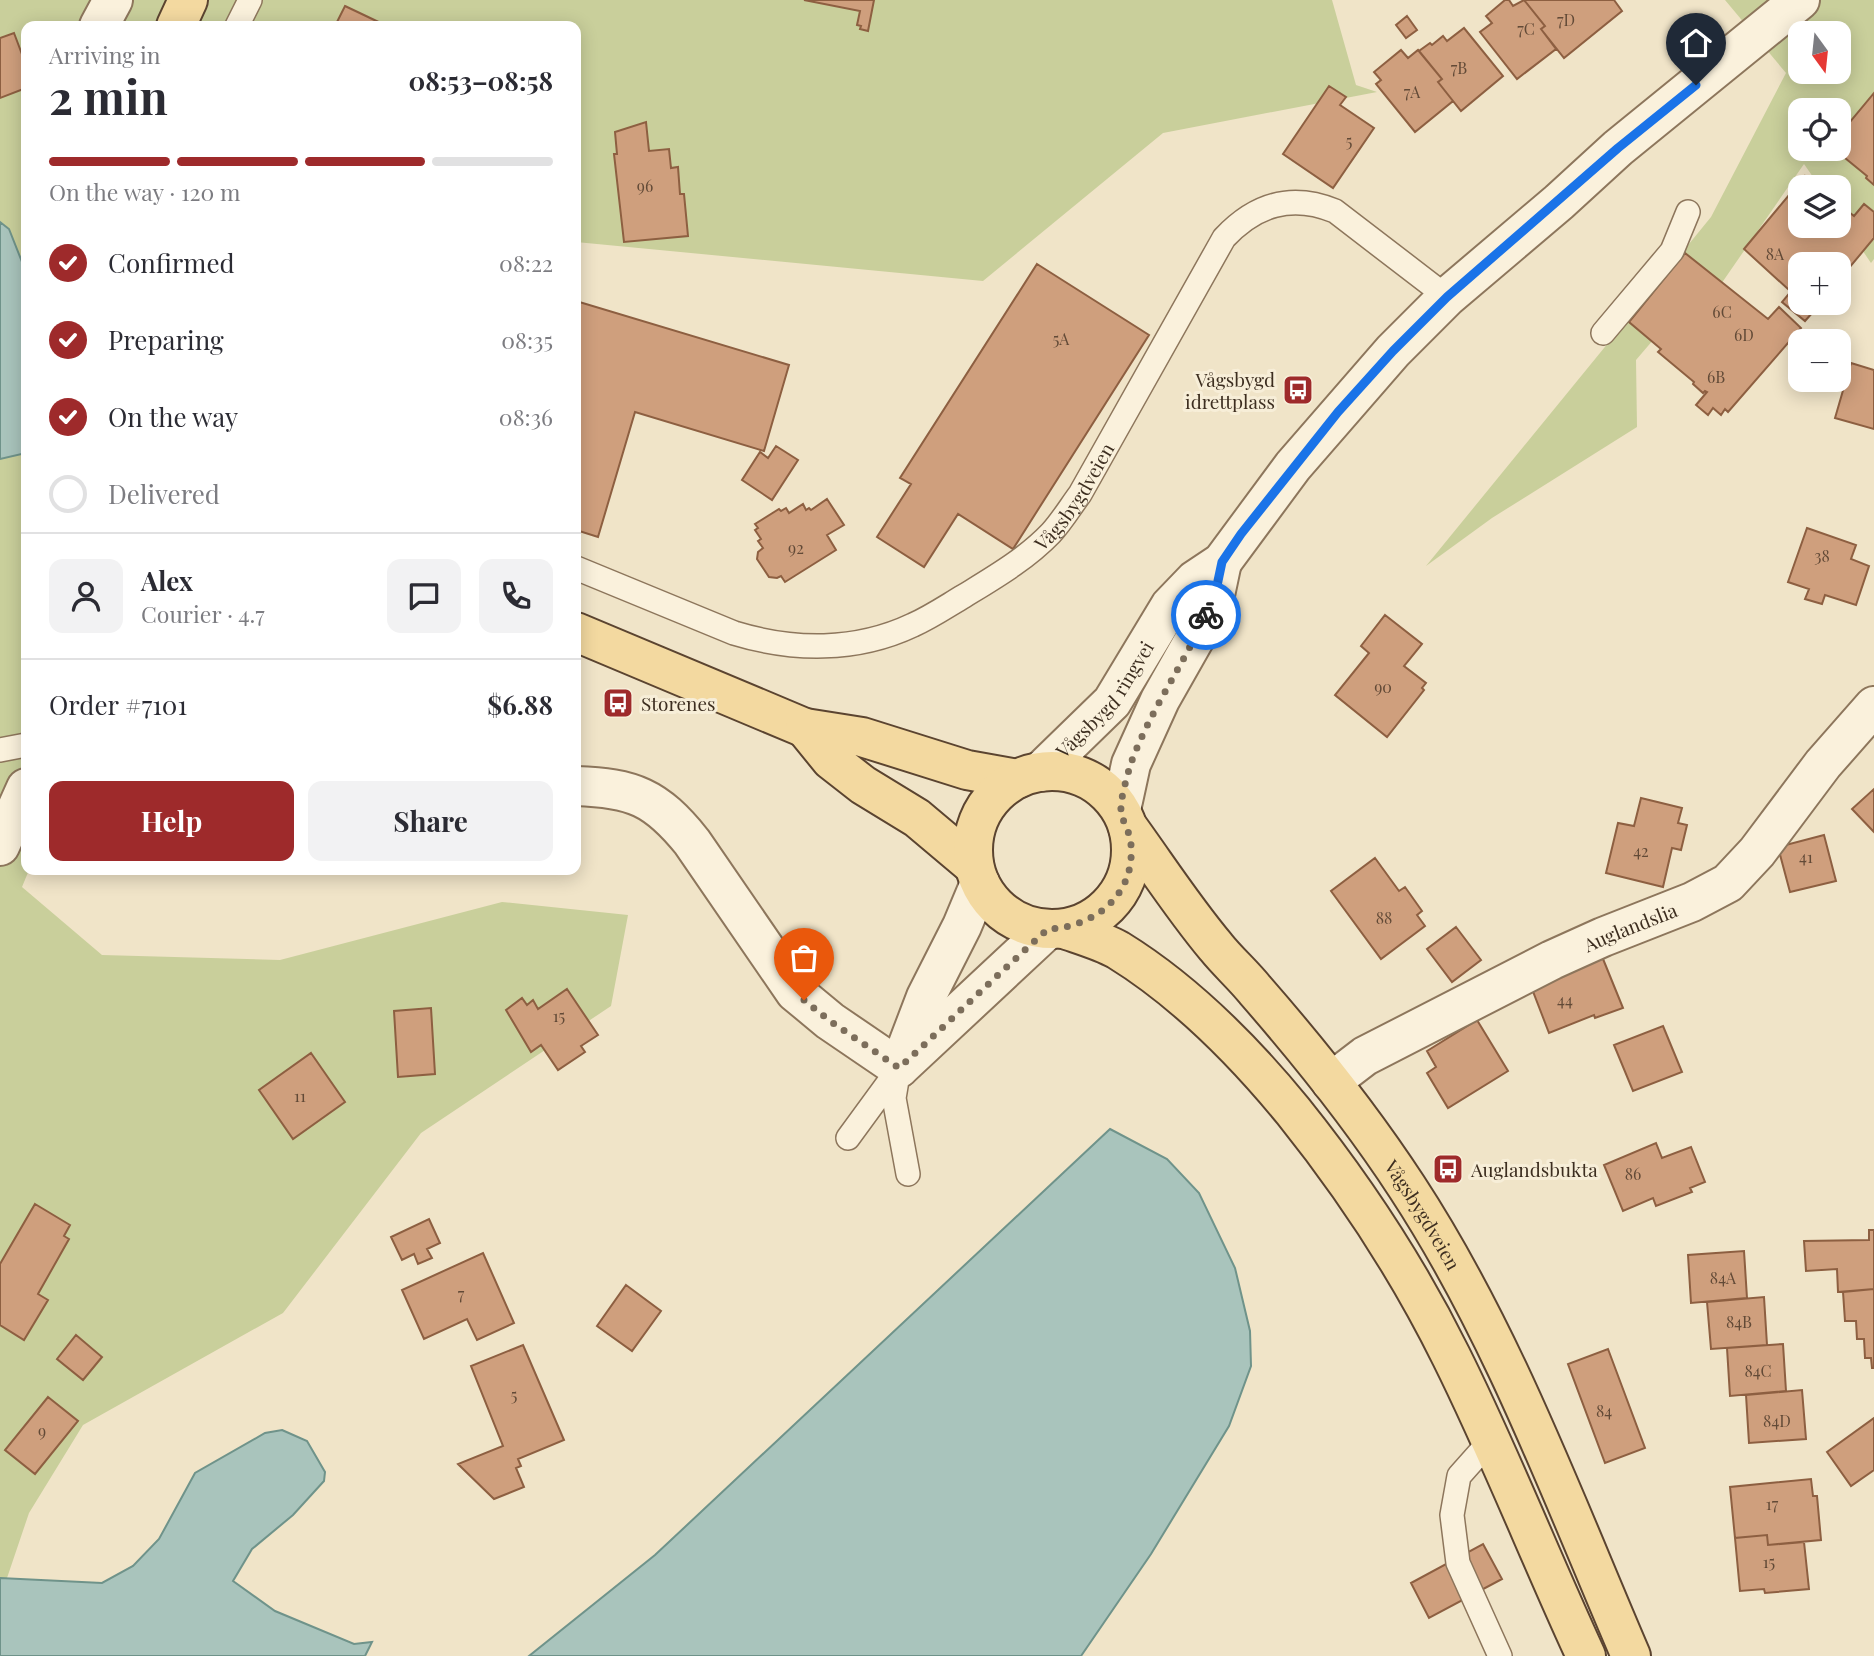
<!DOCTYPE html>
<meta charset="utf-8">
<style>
body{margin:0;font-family:"Playfair Display",serif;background:#f2f2f3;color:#2b2b33;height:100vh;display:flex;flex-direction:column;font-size:26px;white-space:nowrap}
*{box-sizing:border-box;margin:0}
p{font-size:23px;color:#7c7c81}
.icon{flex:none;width:38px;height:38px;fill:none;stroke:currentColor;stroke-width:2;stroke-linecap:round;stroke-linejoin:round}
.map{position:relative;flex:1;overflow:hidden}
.side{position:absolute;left:21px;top:21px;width:560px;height:854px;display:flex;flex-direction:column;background:#fff;border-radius:14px;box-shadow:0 4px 18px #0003}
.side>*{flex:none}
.needle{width:46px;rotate:165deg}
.tools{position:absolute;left:1788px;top:21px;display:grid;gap:14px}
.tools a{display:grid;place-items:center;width:63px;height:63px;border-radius:14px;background:#fff;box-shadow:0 4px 18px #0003;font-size:35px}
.pin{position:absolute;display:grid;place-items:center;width:60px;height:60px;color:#fff;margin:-72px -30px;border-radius:50% 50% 50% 0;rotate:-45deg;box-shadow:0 0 7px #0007}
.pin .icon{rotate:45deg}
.courier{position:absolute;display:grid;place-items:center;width:70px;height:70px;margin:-35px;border:5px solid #1a73e8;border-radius:50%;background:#fff;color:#222;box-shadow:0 2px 9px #0007}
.overview em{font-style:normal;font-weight:700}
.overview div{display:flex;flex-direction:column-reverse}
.overview{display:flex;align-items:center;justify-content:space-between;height:119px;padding:0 28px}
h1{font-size:46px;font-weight:700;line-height:52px}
.bar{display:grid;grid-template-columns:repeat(4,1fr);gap:10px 7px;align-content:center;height:84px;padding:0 28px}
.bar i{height:9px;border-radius:5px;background:#e1e1e2}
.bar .current{background:#9e2a2b}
.bar p{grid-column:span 4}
.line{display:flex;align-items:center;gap:18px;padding:0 28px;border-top:2px solid #e1e1e2}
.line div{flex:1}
.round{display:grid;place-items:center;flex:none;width:74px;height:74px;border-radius:14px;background:#f2f2f3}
ol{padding:0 28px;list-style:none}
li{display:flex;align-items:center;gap:21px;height:77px}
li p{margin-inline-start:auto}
li .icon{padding:7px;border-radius:50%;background:#9e2a2b;color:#fff;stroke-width:4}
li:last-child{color:#7c7c81}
li i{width:38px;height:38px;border:4px solid #e1e1e2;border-radius:50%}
.action{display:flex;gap:14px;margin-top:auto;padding:14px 28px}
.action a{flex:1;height:80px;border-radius:14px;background:#9e2a2b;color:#fff;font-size:28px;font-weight:700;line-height:80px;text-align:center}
.action a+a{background:#f2f2f3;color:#2b2b33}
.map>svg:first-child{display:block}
.green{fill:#c9cf9b;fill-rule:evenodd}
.water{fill:#a9c4bc;stroke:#6f938a;stroke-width:2}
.building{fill:#cf9f7d;stroke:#8d5f41;stroke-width:2}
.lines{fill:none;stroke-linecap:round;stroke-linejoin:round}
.service-casing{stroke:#8d765c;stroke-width:26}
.minor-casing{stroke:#8d765c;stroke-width:42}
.tertiary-casing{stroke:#8d765c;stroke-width:42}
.primary-casing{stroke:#5b4430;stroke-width:42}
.service{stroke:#faf1dc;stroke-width:23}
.minor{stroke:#faf1dc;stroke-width:38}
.tertiary{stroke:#faf1dc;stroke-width:38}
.primary{stroke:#f3d9a0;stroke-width:38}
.done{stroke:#7c6e5b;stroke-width:7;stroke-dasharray:0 12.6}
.route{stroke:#1a73e8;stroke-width:9}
.labels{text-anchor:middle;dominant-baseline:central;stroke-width:6;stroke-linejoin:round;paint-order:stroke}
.number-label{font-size:16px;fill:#624a37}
.poi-label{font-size:19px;fill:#3d2e20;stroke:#f7eed8;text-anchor:start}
.street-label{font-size:19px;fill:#3d2e20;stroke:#f7eed8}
</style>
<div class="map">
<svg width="1874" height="1656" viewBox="0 0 1874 1656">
<rect width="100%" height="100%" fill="#f0e4c8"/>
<path class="green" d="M0,0H1332L1356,85L1377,92L1163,133L983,281L576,242V26H26V272L9,229L0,222Z
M1725,0H1874V259L1871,263L1839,216V187H1820L1804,164L1719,287L1677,312L1636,360L1637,427L1492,518L1426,566L1711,217L1786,73ZM1801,33H1839V72H1801ZM1801,110H1839V149H1801Z
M26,453V870H29L22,887L102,955L280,960L502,902L628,915L611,1006L421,1133L283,1313L83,1425L29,1513L7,1578H0V459Z"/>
<path class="water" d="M0,222L9,229L26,272V453L0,459Z
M1110,1129L1167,1159L1199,1193L1235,1268L1250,1331L1251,1366L1229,1426L1151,1554L1081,1656H529L655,1555Z
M282,1430L307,1441L325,1472L324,1481L293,1515L252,1549L233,1581L275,1611L354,1644L372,1642L365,1656H0V1578L102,1583L133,1566L159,1539L195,1473L265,1433Z"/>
<path class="building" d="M804,0H874L868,31L860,29L861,26L857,25L860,11Z
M1505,0H1509L1513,6L1524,0L1545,26L1541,29L1556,49L1517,79L1480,32L1492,23L1486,16Z
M1524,0H1614L1622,11L1564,58L1541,29L1545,26Z
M345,6L387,26H335Z
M1407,16L1417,30L1406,38L1396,25Z
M1464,28L1503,76L1461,111L1438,82L1442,79L1419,51L1430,43L1432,45L1443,36L1447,41Z
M14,33L26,65V88L0,98V38Z
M1401,50L1408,58L1418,50L1442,79L1438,82L1453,101L1415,132L1376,84L1381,80L1374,72Z
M1329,86L1346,97L1340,105L1374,128L1333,188L1283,154Z
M1874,93V185L1866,178L1867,176L1834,149H1839V135Z
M646,122L649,151L669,149L671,168L678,167L680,194H684L688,236L624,242L614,154H617L615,132Z
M1805,176L1819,187H1801V226H1839V204L1854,216L1864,204L1874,212V238L1839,280V264H1801V303H1821L1805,321L1782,302L1793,289L1789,290L1744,249Z
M1685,253L1768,319L1779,307L1801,328L1728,412L1725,409L1721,415L1713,408L1708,415L1696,405L1707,392L1705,391L1703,393L1693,384L1694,382L1658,352L1661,349L1629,322Z
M1037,264L1149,335L1013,549L958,514L924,567L877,537L911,484L900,478Z
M576,301L789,365L764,451L635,412L598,537L576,530Z
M1851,363L1874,370V429L1835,418Z
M776,446L798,460L772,500L742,480L760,452L768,458Z
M827,499L844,525L827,535L836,550L785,582L781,576L777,578L769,577L757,559L758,552L763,548L758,541L761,539L755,530L758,528L755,524L779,509L781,511L786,508L789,513L803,504L806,510L809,508L811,510Z
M1807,528L1856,545L1851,559L1869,566L1856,605L1825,595L1822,604L1805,599L1809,589L1788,582Z
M1385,615L1422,644L1404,666L1426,683L1422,688L1424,690L1387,737L1335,695L1369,653L1361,646Z
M1874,789V832L1852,809Z
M1641,798L1682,808L1678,823L1687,825L1681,850L1672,848L1663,887L1606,873L1618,823L1634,826Z
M1824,835L1836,881L1790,892L1778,847Z
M1375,858L1399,891L1405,887L1422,911L1417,915L1425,926L1381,959L1331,891Z
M1456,927L1481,960L1452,982L1427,949Z
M1601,954L1623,1008L1595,1018L1594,1015L1549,1033L1529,981Z
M567,989L598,1035L581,1046L585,1052L558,1070L541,1045L531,1052L506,1010L522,998L527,1005L533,1000L538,1009Z
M431,1008L435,1074L398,1077L394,1011Z
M1477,1020L1508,1071L1448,1108L1427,1073L1436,1067L1427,1051Z
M1663,1026L1682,1072L1633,1091L1614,1045Z
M311,1053L345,1102L293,1139L259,1090Z
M1656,1143L1662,1158L1691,1147L1705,1182L1690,1188L1692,1192L1656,1206L1653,1198L1623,1211L1604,1165Z
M35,1204L70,1225L64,1236L69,1239L38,1294L48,1300L24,1340L0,1325V1264Z
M429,1219L440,1243L427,1249L432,1258L418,1264L414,1254L402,1260L391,1237Z
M1869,1230H1874V1289L1838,1292L1837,1269L1806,1271L1804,1241L1869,1240Z
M1744,1251L1747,1298L1691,1303L1688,1255Z
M483,1253L514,1323L477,1340L467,1319L424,1339L402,1290Z
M626,1285L661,1311L632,1351L597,1326Z
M1874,1289V1368H1872L1871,1358H1865L1864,1339H1857L1856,1321H1845L1843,1292Z
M1764,1297L1767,1345L1711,1349L1707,1302Z
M76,1335L102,1357L83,1380L57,1359Z
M1783,1344L1786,1391L1730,1396L1727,1348Z
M523,1345L564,1440L518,1459L521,1466L516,1468L524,1487L494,1499L458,1464L503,1446L471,1366Z
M1608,1349L1645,1448L1605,1463L1568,1364Z
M1802,1390L1806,1439L1749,1443L1746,1395Z
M48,1397L78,1421L35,1474L5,1450Z
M1874,1418V1470L1851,1486L1827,1452Z
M1811,1479L1813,1496H1817L1821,1540L1768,1545L1767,1535L1735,1538L1730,1487Z
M1767,1535L1768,1545L1804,1542L1809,1589L1765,1593L1764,1589L1740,1591L1735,1538Z
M1483,1544L1502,1579L1429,1618L1411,1583Z"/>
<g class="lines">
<g class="service-casing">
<g id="service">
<path d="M237,26L250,0"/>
<path d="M1603,333L1672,251L1688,212"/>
<path id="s1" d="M576,568L734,633C793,651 856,652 913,625C931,617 947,606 964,596C995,577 1026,559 1051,533C1062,521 1071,506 1080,494L1224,238C1255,205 1291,193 1335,211L1447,297"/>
<path d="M0,750L26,745"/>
<path d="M899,1068L894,1098L908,1174"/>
<path d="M848,1138L897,1071"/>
<path d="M1491,1440L1459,1476L1452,1515L1458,1563L1500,1656"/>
</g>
</g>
<g class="minor-casing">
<g id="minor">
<path d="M99,26L113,0"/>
<path d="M576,786C633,788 656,797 692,842L795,992L830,1021L899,1068"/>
<path d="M0,846L26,788"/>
<path d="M902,1060L926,997L962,926L980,883"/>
<path d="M899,1068L1048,929"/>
<path id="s2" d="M1331,1082L1365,1056L1552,960L1603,937L1692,902L1728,883L1757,852L1823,764L1874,706"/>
</g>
</g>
<g class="tertiary-casing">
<g id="tertiary">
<path id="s3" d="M1040,772L1112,702L1170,606L1195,580L1222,562L1293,466L1393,351L1447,297L1559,202L1618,148L1800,0"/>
<path d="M1121,810L1131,764L1160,700L1194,640L1215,595L1222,562"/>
</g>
</g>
<g class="primary-casing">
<g id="primary">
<path d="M176,26L188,0"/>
<path d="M576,632L805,728L862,737L967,770L1017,779"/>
<path d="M805,728L831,760L863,785L917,818L974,866"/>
<circle cx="1052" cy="850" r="79"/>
<path id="s4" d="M1128,827C1157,867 1184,909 1216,947C1228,962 1243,975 1255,990C1310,1053 1362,1118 1407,1187C1502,1332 1563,1498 1631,1656"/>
<path d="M1064,929C1081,935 1102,941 1118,950C1186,992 1243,1050 1293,1111C1354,1187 1408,1269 1451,1356C1500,1454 1540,1557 1586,1656"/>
</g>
</g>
<use href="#service" class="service"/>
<use href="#minor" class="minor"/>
<use href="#tertiary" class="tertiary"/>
<use href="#primary" class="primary"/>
</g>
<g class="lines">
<path class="done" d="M804,1000L830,1021L899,1068C949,1022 997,975 1048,929C1094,927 1135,896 1131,845C1131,833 1121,820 1121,810C1120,800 1128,773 1131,763C1150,711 1183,665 1206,615"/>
<path class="route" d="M1206,615L1215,595L1222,562L1241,534L1338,412L1393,351L1447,297L1618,148L1696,85"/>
</g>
<defs>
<g id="bus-square" transform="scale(1.575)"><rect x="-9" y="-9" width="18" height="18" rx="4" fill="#9e2a2b" stroke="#f7eed8"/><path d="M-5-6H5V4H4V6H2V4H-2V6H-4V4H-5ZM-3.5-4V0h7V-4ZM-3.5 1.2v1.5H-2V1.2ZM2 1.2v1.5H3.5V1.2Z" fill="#fff"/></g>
</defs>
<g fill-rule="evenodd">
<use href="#bus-square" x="1298" y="390"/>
<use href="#bus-square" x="618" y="703"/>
<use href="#bus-square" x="1448" y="1169"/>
</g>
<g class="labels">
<g class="number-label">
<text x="1566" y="19">7D</text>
<text x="1526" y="28">7C</text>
<text x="1459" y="67">7B</text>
<text x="1412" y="91">7A</text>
<text x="1349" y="140">5</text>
<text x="645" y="185">96</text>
<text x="1775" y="253">8A</text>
<text x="1722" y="311">6C</text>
<text x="1744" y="334">6D</text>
<text x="1061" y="338">5A</text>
<text x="1716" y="376">6B</text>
<text x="796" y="547">92</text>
<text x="1822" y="555">38</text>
<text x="1383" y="686">90</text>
<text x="1641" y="850">42</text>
<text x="1806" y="856">41</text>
<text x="1384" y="917">88</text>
<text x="1565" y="999">44</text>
<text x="559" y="1015">15</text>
<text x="300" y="1095">11</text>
<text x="1633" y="1173">86</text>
<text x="1723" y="1277">84A</text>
<text x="461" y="1293">7</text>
<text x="1739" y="1321">84B</text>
<text x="1758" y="1370">84C</text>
<text x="514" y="1394">5</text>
<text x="1604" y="1410">84</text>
<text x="1777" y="1420">84D</text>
<text x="42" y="1430">9</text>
<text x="1772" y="1503">17</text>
<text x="1769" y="1561">15</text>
</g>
<g class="poi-label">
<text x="1275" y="379" text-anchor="end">Vågsbygd<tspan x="1275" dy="22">idrettplass</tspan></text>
<text x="641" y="703">Storenes</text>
<text x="1471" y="1169">Auglandsbukta</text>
</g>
<g class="street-label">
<text stroke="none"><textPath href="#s1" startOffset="564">Vågsbygdveien</textPath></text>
<text stroke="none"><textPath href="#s3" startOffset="98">Vågsbygd ringvei</textPath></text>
<text stroke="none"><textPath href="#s2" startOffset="338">Auglandslia</textPath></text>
<text stroke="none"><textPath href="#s4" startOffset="488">Vågsbygdveien</textPath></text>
</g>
</g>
</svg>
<div class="tools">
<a><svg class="needle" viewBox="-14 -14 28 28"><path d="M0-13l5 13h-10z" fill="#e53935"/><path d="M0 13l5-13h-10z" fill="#7c7c81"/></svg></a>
<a><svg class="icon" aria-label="locate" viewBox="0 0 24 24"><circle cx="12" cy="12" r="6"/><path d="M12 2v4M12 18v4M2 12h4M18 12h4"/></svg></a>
<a><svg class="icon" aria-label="layers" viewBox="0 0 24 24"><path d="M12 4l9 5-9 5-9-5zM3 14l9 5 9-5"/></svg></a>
<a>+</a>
<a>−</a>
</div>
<div class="pin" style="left:804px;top:1000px;background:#ea580c"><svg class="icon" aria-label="bag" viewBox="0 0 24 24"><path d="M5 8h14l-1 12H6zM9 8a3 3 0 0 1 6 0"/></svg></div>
<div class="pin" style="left:1696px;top:85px;background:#1f2937"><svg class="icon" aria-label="home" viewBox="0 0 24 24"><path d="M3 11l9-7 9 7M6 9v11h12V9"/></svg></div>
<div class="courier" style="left:1206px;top:615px"><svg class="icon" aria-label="bike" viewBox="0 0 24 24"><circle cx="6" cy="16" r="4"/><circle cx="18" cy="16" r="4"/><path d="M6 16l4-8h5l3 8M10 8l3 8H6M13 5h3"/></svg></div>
<section class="side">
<div class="overview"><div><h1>2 min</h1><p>Arriving in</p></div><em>08:53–08:58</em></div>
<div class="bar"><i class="current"></i><i class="current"></i><i class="current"></i><i></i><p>On the way · 120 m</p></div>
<ol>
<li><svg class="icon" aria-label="check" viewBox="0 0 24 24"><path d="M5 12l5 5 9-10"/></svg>Confirmed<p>08:22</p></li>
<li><svg class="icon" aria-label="check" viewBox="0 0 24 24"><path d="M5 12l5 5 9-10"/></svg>Preparing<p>08:35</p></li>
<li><svg class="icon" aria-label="check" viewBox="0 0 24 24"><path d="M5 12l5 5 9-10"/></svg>On the way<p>08:36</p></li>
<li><i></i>Delivered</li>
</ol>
<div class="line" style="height:126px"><a class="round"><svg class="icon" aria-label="person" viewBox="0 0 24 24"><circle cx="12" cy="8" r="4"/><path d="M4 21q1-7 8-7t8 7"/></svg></a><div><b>Alex</b><p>Courier · 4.7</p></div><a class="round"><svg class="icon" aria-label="chat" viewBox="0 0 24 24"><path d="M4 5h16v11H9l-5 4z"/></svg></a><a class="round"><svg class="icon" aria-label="phone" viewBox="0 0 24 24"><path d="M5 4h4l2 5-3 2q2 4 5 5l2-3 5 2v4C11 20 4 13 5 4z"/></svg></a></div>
<div class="line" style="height:91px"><div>Order #7101</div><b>$6.88</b></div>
<div class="action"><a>Help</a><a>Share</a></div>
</section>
</div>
